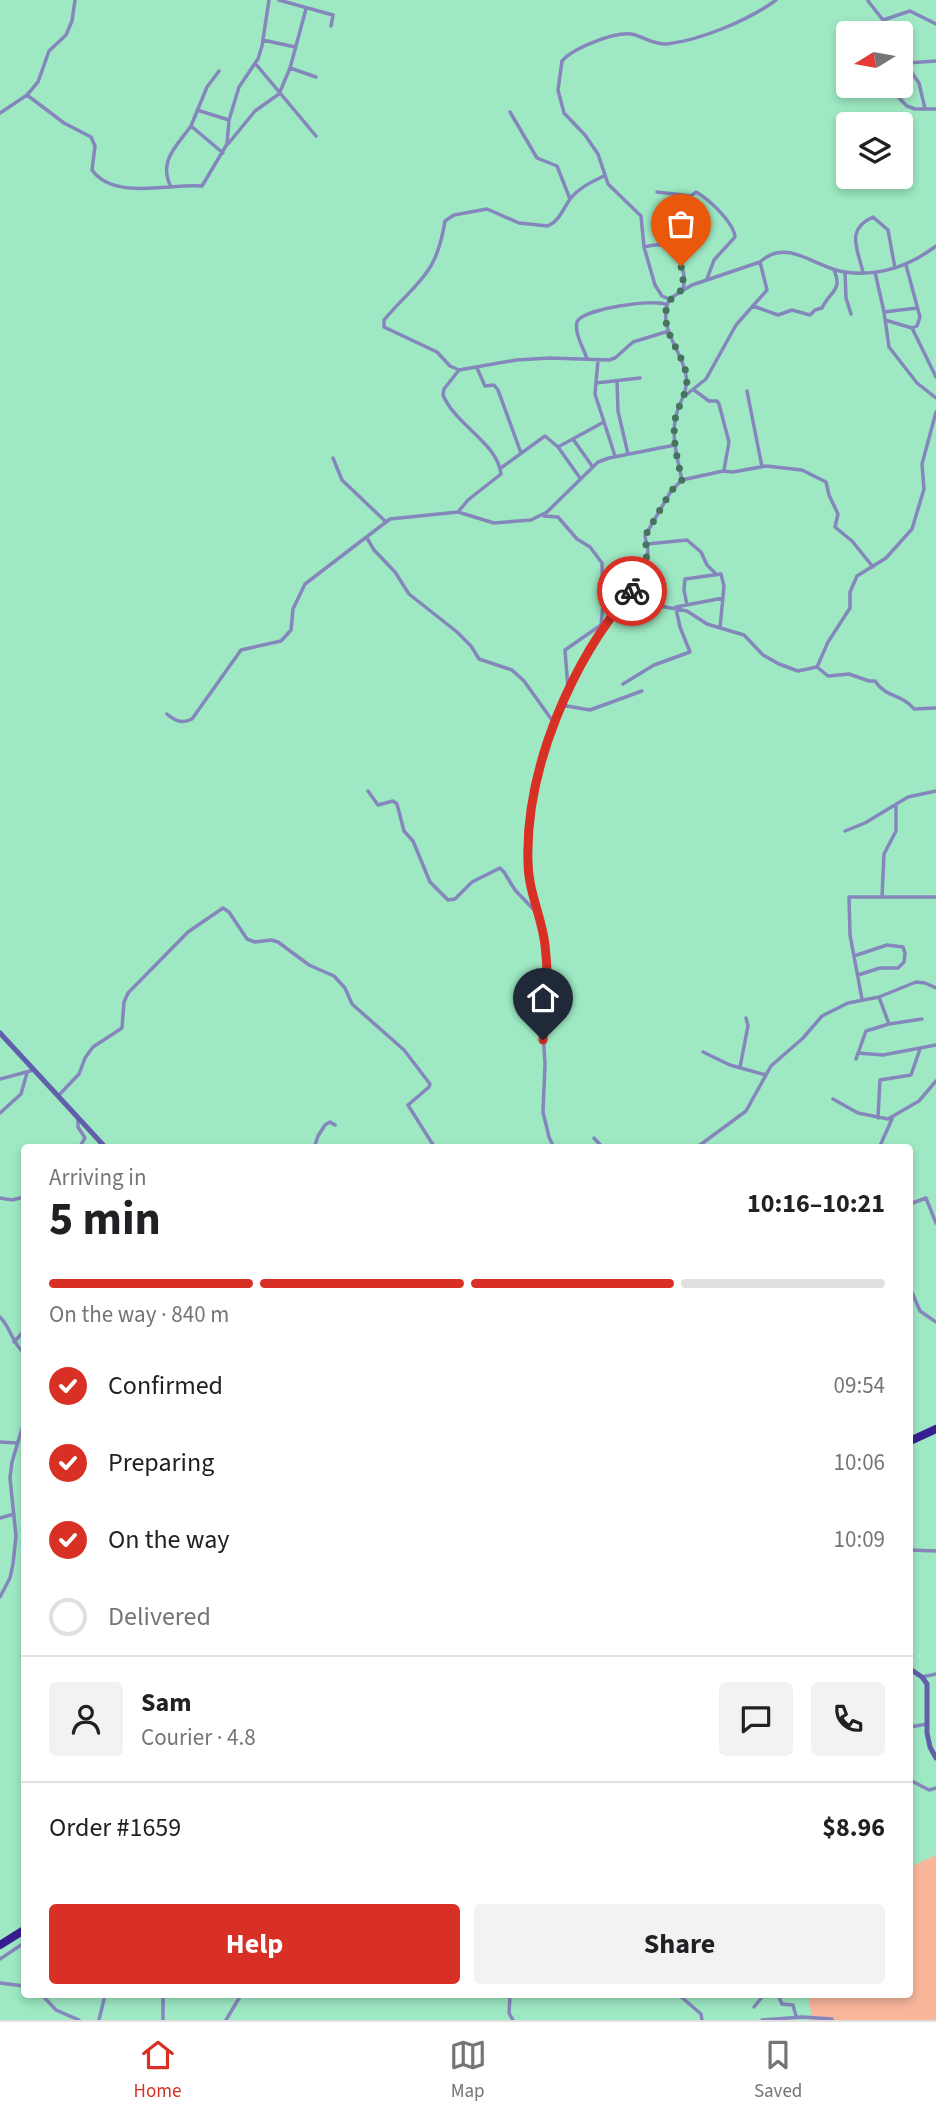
<!DOCTYPE html>
<meta charset="utf-8">
<style>
body{margin:0;font-family:"Source Sans 3",sans-serif;background:#f2f2f2;color:#202124;height:100vh;display:flex;flex-direction:column;font-size:26px;white-space:nowrap}
*{box-sizing:border-box;margin:0}
p{font-size:23px;color:#757577}
.icon{flex:none;width:38px;height:38px;fill:none;stroke:currentColor;stroke-width:2;stroke-linecap:round;stroke-linejoin:round}
.map{position:relative;flex:1;overflow:hidden}
.side{position:absolute;left:21px;top:1144px;width:892px;height:854px;display:flex;flex-direction:column;background:#fff;border-radius:7px;box-shadow:0 4px 10px #0003}
.side>*{flex:none}
.needle{width:46px;rotate:259deg}
.fabs{position:absolute;left:836px;top:21px;display:grid;gap:14px}
.fabs a{display:grid;place-items:center;width:77px;height:77px;border-radius:7px;background:#fff;box-shadow:0 4px 10px #0003;font-size:35px}
.pin{position:absolute;display:grid;place-items:center;width:60px;height:60px;color:#fff;margin:-72px -30px;border-radius:50% 50% 50% 0;rotate:-45deg;box-shadow:0 0 7px #0007}
.pin .icon{rotate:45deg}
.courier{position:absolute;display:grid;place-items:center;width:70px;height:70px;margin:-35px;border:5px solid #d93025;border-radius:50%;background:#fff;color:#222;box-shadow:0 2px 9px #0007}
.head em{font-style:normal;font-weight:700}
.head div{display:flex;flex-direction:column-reverse}
.head{display:flex;align-items:center;justify-content:space-between;height:119px;padding:0 28px}
h1{font-size:46px;font-weight:700;line-height:52px}
.bar{display:grid;grid-template-columns:repeat(4,1fr);gap:10px 7px;align-content:center;height:84px;padding:0 28px}
.bar i{height:9px;border-radius:5px;background:#e0e0e0}
.bar .selected{background:#d93025}
.bar p{grid-column:span 4}
.line{display:flex;align-items:center;gap:18px;padding:0 28px;border-top:2px solid #e0e0e0}
.line div{flex:1}
.round{display:grid;place-items:center;flex:none;width:74px;height:74px;border-radius:7px;background:#f2f2f2}
ol{padding:0 28px;list-style:none}
li{display:flex;align-items:center;gap:21px;height:77px}
li p{margin-inline-start:auto}
li .icon{padding:7px;border-radius:50%;background:#d93025;color:#fff;stroke-width:4}
li:last-child{color:#757577}
li i{width:38px;height:38px;border:4px solid #e0e0e0;border-radius:50%}
.button{display:flex;gap:14px;margin-top:auto;padding:14px 28px}
.button a{flex:1;height:80px;border-radius:7px;background:#d93025;color:#fff;font-size:28px;font-weight:700;line-height:80px;text-align:center}
.button a+a{background:#f2f2f2;color:#202124}
.tabs{display:flex;justify-content:space-around;align-items:center;height:98px;border-top:2px solid #e0e0e0;background:#fff;font-size:19px;color:#757577}
.tabs a{display:grid;justify-items:center;gap:4px}
.tabs .selected{color:#d93025}
.map>svg:first-child{display:block}
.green{fill:#f9b69b}
.lines{fill:none;stroke-linecap:round;stroke-linejoin:round}
.street{stroke:#8587bc;stroke-width:3.5}
.secondary{stroke:#615fac;stroke-width:5}
.highway{stroke:#371f93;stroke-width:8}
.done{stroke:#45735d;stroke-width:7;stroke-dasharray:0 12.6}
.route{stroke:#d93025;stroke-width:9}
</style>
<div class="map">
<svg width="936" height="2020" viewBox="0 0 936 2020">
<rect width="100%" height="100%" fill="#9ee9c4"/>
<path class="green" d="M936,1855V2020H812L808,1995H910V1867Z"/>
<g class="lines">
<path class="street" d="M279,0L333,15L331,26
M868,1L883,20L889,33
M883,20L910,11L936,24
M263,40L295,47
M901,57L919,83L925,109
M255,63L316,136
M907,63L936,61
M290,68L316,77
M219,71L207,87L191,126L223,153
M848,86H849
M864,86L895,94L907,106L915,109H936
M27,95L64,123L91,137L95,146L92,170C114,201 171,183 202,186L227,144L229,120L239,87L258,59L262,46L269,0
M197,110L229,120
M510,112L537,158L557,166L570,199
M0,113L27,95L38,82L49,51L66,35L72,21L75,0
M228,144L255,111L279,94L290,68L306,9
M604,176C591,182 579,188 570,199C563,209 560,220 548,226L519,223L487,209L454,215L445,221C436,277 418,280 384,320V327L437,352L450,366L459,370L516,360L550,358L609,360L615,358L633,342L669,331
M171,187C158,161 176,147 191,126
M657,192L691,196L696,192C709,199 734,223 735,237L714,260L707,279
M644,247C649,246 656,244 661,245C679,248 687,274 683,289
M906,265L920,317L917,326L912,328
M845,272L846,298L851,314
M875,272L884,312L889,347L917,383L936,398
M863,273C859,251 844,230 873,217L888,230L895,268
M669,299L662,296L655,285L644,247L641,216L608,184L598,154L585,135L564,113L558,90L562,61C573,48 614,32 631,34C643,36 654,45 667,44C701,40 749,20 776,0
M753,306L778,315L792,310L810,315L815,310L822,308C830,291 843,291 834,270
M884,312L917,308
M885,320L912,328L936,377
M587,359C584,349 574,333 577,322C582,309 655,298 667,305
M598,360L595,394L615,456
M477,368L485,386L494,385L498,390L521,453
M617,381L618,411L628,454
M596,383L640,378
M694,390L709,401H717L719,404L729,442L724,470
M747,391L762,467
M687,394L706,379L736,325L767,290L760,262
M573,439L592,466
M558,447L602,423
M333,458L342,480L385,521
M501,468L545,436L558,447L580,478
M682,480C678,461 672,441 675,421C677,404 689,393 686,375C681,347 657,330 669,299L692,285L760,262C788,237 815,268 845,272C878,277 910,266 936,246
M458,512L468,500L501,474C497,442 456,426 443,395L444,389L459,370
M544,516L558,517L577,539L590,547L602,563L603,605L601,625
M367,538L374,550L395,572L409,594L457,632L471,646L479,659L512,670L524,681L554,723
M647,544L687,540L701,552L707,565L716,574
M622,604L644,603L687,611L707,624L744,635L763,655L779,664L798,671L817,667L828,676L849,674L869,681H875C887,699 901,693 914,709L936,708
M687,605L684,590L685,579L721,574L724,586L720,628
M676,607L723,598
M817,667L828,642L850,608V592L857,576L886,558L912,529L924,489L922,464L936,412
M623,684L654,665L690,652L680,627L676,609
M568,689L565,650L601,625
M561,705L590,710L642,691
M167,714C175,721 182,724 192,719L241,650L281,641L291,630L293,609L305,584L390,519L458,512L494,523L531,520L547,512L598,462L609,458L675,445
M368,791L378,805L393,801L397,804L404,831L413,841L430,882L448,900L455,899L472,882L500,868L504,872L515,890L537,913
M845,831L865,823L908,797L936,791
M882,897L884,854L896,831V804
M854,956L887,945L903,947L905,953L904,962L898,968H880L858,975
M879,997L889,1024L922,1019
M862,999L850,935L849,897H936
M703,1052L730,1065L766,1075
M858,1053L883,1055L936,1045
M856,1059L866,1031L889,1024
M740,1067L748,1026L746,1018
M0,1079L34,1070
M59,1095L79,1074L85,1058L93,1047L122,1028L124,1002L128,993L188,932L223,908L229,912L247,939L255,942L271,940L278,942L309,965L334,976L345,988L352,1004L404,1050L430,1084L429,1087L408,1105L435,1148
M833,1099L858,1113L888,1119L919,1101L936,1081
M0,1113L21,1094L27,1073
M878,1118L880,1080L911,1075L920,1049
M78,1119V1127L85,1138L79,1148
M594,1138L603,1148
M314,1148L318,1136L325,1125L330,1122L335,1125
M554,1148L549,1137L543,1112L545,1064L543,1031L548,1005L546,956L543,930L530,885L528,865L533,793L561,705L606,622L645,574L648,551L645,536L671,491L682,480L723,471L733,472L766,466L802,470L826,482L829,495L838,514L835,527L852,541L873,567
M696,1148L746,1111L771,1066L803,1038L822,1016L848,1003L879,997L916,982L925,983L936,988
M879,1148L892,1119
M0,1198L12,1200L24,1197
M910,1204L926,1198L936,1223
M910,1288L920,1311L936,1322
M0,1317C11,1328 12,1343 24,1353
M14,1342L24,1331
M0,1442L18,1443
M0,1518L14,1514
M910,1550L936,1551
M0,1597L10,1578L13,1564L16,1536L10,1478L12,1462L24,1422
M922,1677L936,1674
M910,1727L927,1724
M910,1780L929,1790L936,1788
M0,1959L24,1943
M0,1983L24,1986
M42,1995L56,2010L79,2020
M163,1995V2020
M510,1995L509,2013L513,2020
M679,1995L701,2014L702,2020
M778,1995L782,2004L793,2005L796,2016
M754,2007L762,1997L767,1995
M99,2020L105,1995
M226,2020L241,1995
M762,2020L802,2017L832,2019"/>
<path class="secondary" d="M0,1033L106,1148
M910,1669L922,1677L927,1684V1733L930,1747L936,1758"/>
<path class="highway" d="M910,1441L936,1429
M0,1945L24,1930"/>
</g>
<g class="lines">
<path class="done" d="M632,591C648,573 648,558 645,536L671,491L682,480C678,461 672,440 675,420C678,403 690,392 686,373C682,352 663,334 666,311C667,298 677,296 684,287L681,266"/>
<path class="route" d="M543,1040C543,1028 548,1016 548,1004C548,985 547,964 545,945C542,917 528,891 528,862C525,769 572,660 632,591"/>
</g>
</svg>
<div class="fabs">
<a><svg class="needle" viewBox="-14 -14 28 28"><path d="M0-13l5 13h-10z" fill="#e53935"/><path d="M0 13l5-13h-10z" fill="#757577"/></svg></a>
<a><svg class="icon" aria-label="layers" viewBox="0 0 24 24"><path d="M12 4l9 5-9 5-9-5zM3 14l9 5 9-5"/></svg></a>
</div>
<div class="pin" style="left:681px;top:266px;background:#ea580c"><svg class="icon" aria-label="bag" viewBox="0 0 24 24"><path d="M5 8h14l-1 12H6zM9 8a3 3 0 0 1 6 0"/></svg></div>
<div class="pin" style="left:543px;top:1040px;background:#1f2937"><svg class="icon" aria-label="home" viewBox="0 0 24 24"><path d="M3 11l9-7 9 7M6 9v11h12V9"/></svg></div>
<div class="courier" style="left:632px;top:591px"><svg class="icon" aria-label="bike" viewBox="0 0 24 24"><circle cx="6" cy="16" r="4"/><circle cx="18" cy="16" r="4"/><path d="M6 16l4-8h5l3 8M10 8l3 8H6M13 5h3"/></svg></div>
<section class="side">
<div class="head"><div><h1>5 min</h1><p>Arriving in</p></div><em>10:16–10:21</em></div>
<div class="bar"><i class="selected"></i><i class="selected"></i><i class="selected"></i><i></i><p>On the way · 840 m</p></div>
<ol>
<li><svg class="icon" aria-label="check" viewBox="0 0 24 24"><path d="M5 12l5 5 9-10"/></svg>Confirmed<p>09:54</p></li>
<li><svg class="icon" aria-label="check" viewBox="0 0 24 24"><path d="M5 12l5 5 9-10"/></svg>Preparing<p>10:06</p></li>
<li><svg class="icon" aria-label="check" viewBox="0 0 24 24"><path d="M5 12l5 5 9-10"/></svg>On the way<p>10:09</p></li>
<li><i></i>Delivered</li>
</ol>
<div class="line" style="height:126px"><a class="round"><svg class="icon" aria-label="person" viewBox="0 0 24 24"><circle cx="12" cy="8" r="4"/><path d="M4 21q1-7 8-7t8 7"/></svg></a><div><b>Sam</b><p>Courier · 4.8</p></div><a class="round"><svg class="icon" aria-label="chat" viewBox="0 0 24 24"><path d="M4 5h16v11H9l-5 4z"/></svg></a><a class="round"><svg class="icon" aria-label="phone" viewBox="0 0 24 24"><path d="M5 4h4l2 5-3 2q2 4 5 5l2-3 5 2v4C11 20 4 13 5 4z"/></svg></a></div>
<div class="line" style="height:91px"><div>Order #1659</div><b>$8.96</b></div>
<div class="button"><a>Help</a><a>Share</a></div>
</section>
</div>
<nav class="tabs">
<a class="selected"><svg class="icon" aria-label="home" viewBox="0 0 24 24"><path d="M3 11l9-7 9 7M6 9v11h12V9"/></svg>Home</a>
<a><svg class="icon" aria-label="map" viewBox="0 0 24 24"><path d="M3 6l6-2 6 2 6-2v14l-6 2-6-2-6 2zM9 4v14M15 6v14"/></svg>Map</a>
<a><svg class="icon" aria-label="saved" viewBox="0 0 24 24"><path d="M7 4h10v16l-5-4-5 4z"/></svg>Saved</a>
</nav>
